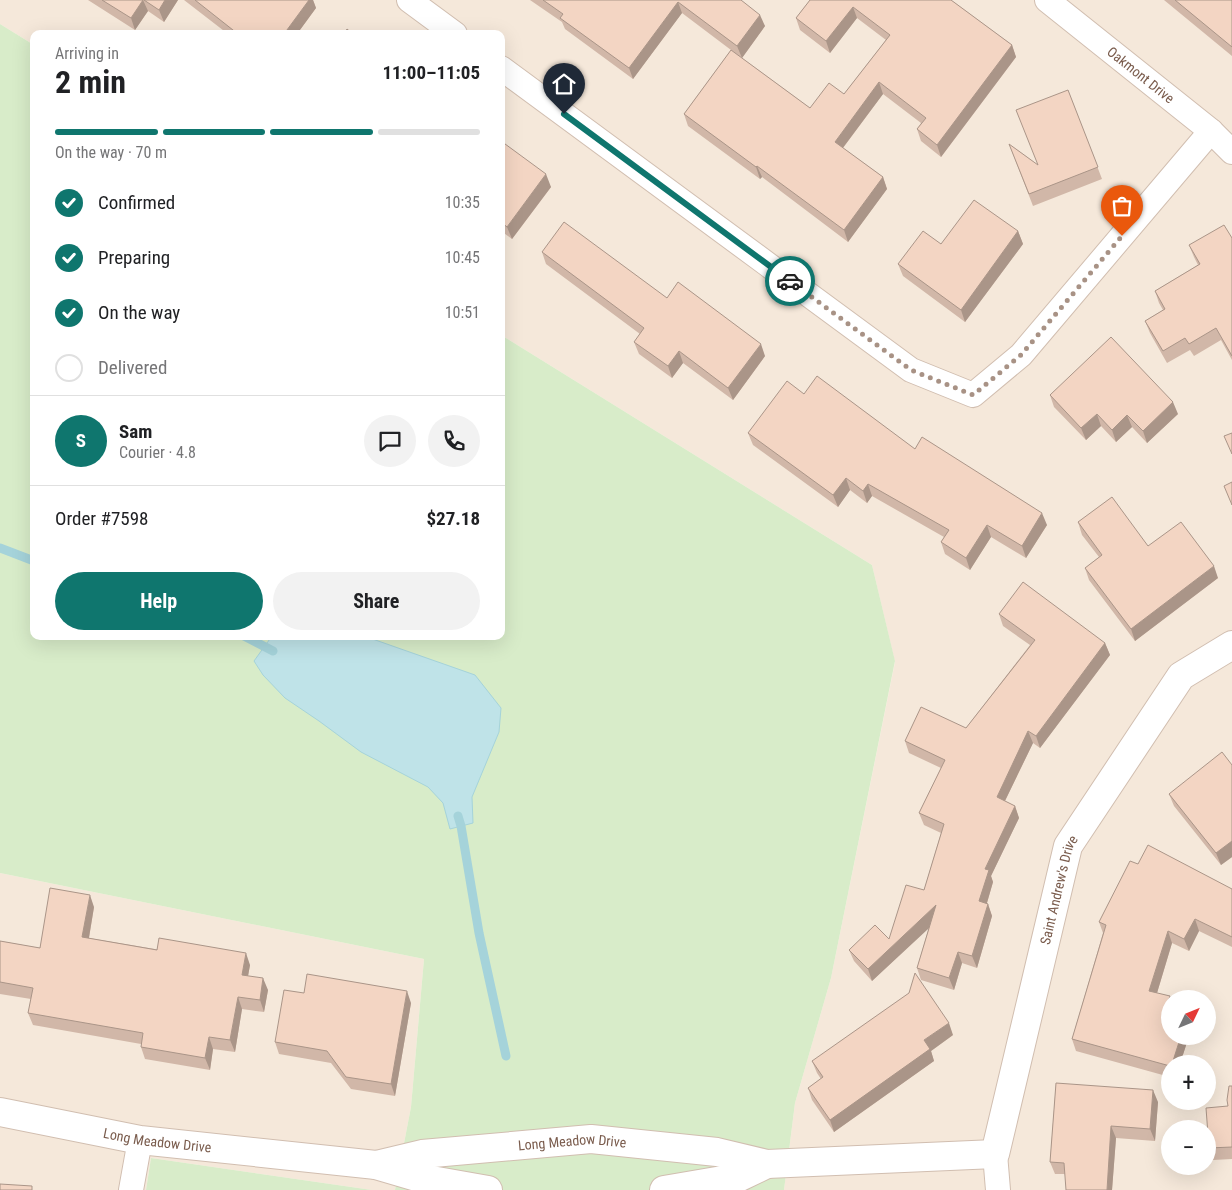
<!DOCTYPE html>
<meta charset="utf-8">
<style>
body{margin:0;font-family:"Roboto Condensed",sans-serif;background:#f2f2f2;color:#202124;height:100vh;display:flex;flex-direction:column;font-size:19px;white-space:nowrap}
*{box-sizing:border-box;margin:0}
p{font-size:16px;color:#757577}
.icon{flex:none;width:28px;height:28px;fill:none;stroke:currentColor;stroke-width:2;stroke-linecap:round;stroke-linejoin:round}
.map{position:relative;flex:1;overflow:hidden}
.drawer{position:absolute;left:30px;top:30px;width:475px;height:610px;display:flex;flex-direction:column;background:#fff;border-radius:10px;box-shadow:0 5px 20px #0002}
.drawer>*{flex:none}
.needle{width:32px;rotate:47deg}
.tools{position:absolute;left:1161px;top:990px;display:grid;gap:10px}
.tools a{display:grid;place-items:center;width:55px;height:55px;border-radius:50%;background:#fff;box-shadow:0 5px 20px #0002;font-size:25px}
.pin{position:absolute;display:grid;place-items:center;width:42px;height:42px;color:#fff;margin:-51px -21px;border-radius:50% 50% 50% 0;rotate:-45deg;box-shadow:0 0 5px #0007}
.pin .icon{rotate:45deg}
.courier{position:absolute;display:grid;place-items:center;width:50px;height:50px;margin:-25px;border:4px solid #0f766e;border-radius:50%;background:#fff;color:#222;box-shadow:0 1px 6px #0007}
.headline em{font-style:normal;font-weight:700}
.headline div{display:flex;flex-direction:column-reverse}
.headline{display:flex;align-items:center;justify-content:space-between;height:85px;padding:0 25px}
h1{font-size:32px;font-weight:700;line-height:38px}
.bar{display:grid;grid-template-columns:repeat(4,1fr);gap:8px 5px;align-content:center;height:60px;padding:0 25px}
.bar i{height:6px;border-radius:4px;background:#e0e0e0}
.bar .selected{background:#0f766e}
.bar p{grid-column:span 4}
.line{display:flex;align-items:center;gap:12px;padding:0 25px;border-top:1px solid #e0e0e0}
.line div{flex:1}
.round{display:grid;place-items:center;flex:none;width:52px;height:52px;border-radius:26px;background:#f2f2f2}
ol{padding:0 25px;list-style:none}
li{display:flex;align-items:center;gap:15px;height:55px}
li p{margin-inline-start:auto}
li .icon{padding:5px;border-radius:50%;background:#0f766e;color:#fff;stroke-width:4}
li:last-child{color:#757577}
li i{width:28px;height:28px;border:2px solid #e0e0e0;border-radius:50%}
.cta{display:flex;gap:10px;margin-top:auto;padding:10px 25px}
.cta a{flex:1;height:58px;border-radius:30px;background:#0f766e;color:#fff;font-size:20px;font-weight:700;line-height:58px;text-align:center}
.cta a+a{background:#f2f2f2;color:#202124}
.map>svg:first-child{display:block}
.residential{fill:#f5e8da;fill-rule:evenodd}
.green{fill:#d8ecc9}
.water{fill:#bfe3e8;stroke:#a5d3da}
.lines{fill:none;stroke-linecap:round;stroke-linejoin:round}
.stream{stroke:#a5d3da;stroke-width:9}
.minor-casing{stroke:#d1beb0;stroke-width:26}
.tertiary-casing{stroke:#d1beb0;stroke-width:30}
.minor{stroke:#fff;stroke-width:24}
.tertiary{stroke:#fff;stroke-width:28}
.wall{fill:#d1b7a8}
.shaded-wall{fill:#aa9588}
.building{fill:#f3d5c3;stroke:#aa9588}
.done{stroke:#a89285;stroke-width:5;stroke-dasharray:0 9}
.route{stroke:#0f766e;stroke-width:6}
.labels{text-anchor:middle;dominant-baseline:central;stroke-width:4;stroke-linejoin:round;paint-order:stroke}
.street-label{font-size:14px;fill:#7a5c4d;stroke:#fffaf3}
</style>
<div class="map">
<svg width="1232" height="1190" viewBox="0 0 1232 1190">
<rect width="100%" height="100%" fill="#fdf6ec"/>
<path class="residential" d="M0,0H1232V1190H784L795,1103L831,978L895,662L872,565L501,335V34H34V45L0,24ZM1170,999H1208V1036H1170ZM1170,1064H1208V1101H1170ZM1170,1129H1208V1166H1170Z
M0,873L424,959L411,1107L395,1190H372L151,1158L146,1190H0Z"/>
<path class="green" d="M0,24L34,45V636H501V335L872,565L895,661L831,978L795,1103L784,1190H395L411,1107L424,959L0,873Z
M151,1158L372,1190H146Z"/>
<path class="water" d="M272,636H364L475,675L501,708L499,732L472,797L473,823L450,829L443,803L428,787L361,752L319,721L285,698L263,675L254,661Z"/>
<g class="lines">
<path class="stream" d="M0,548L34,561
M244,636L273,651
M458,816L461,826L479,933L506,1056"/>
<g class="minor-casing">
<g id="minor">
<path d="M409,0L455,34"/>
<path id="s1" d="M1047,0L1211,131L1232,152"/>
<path d="M501,68L911,370L973,395L1021,355L1211,131"/>
<path d="M995,1154L998,1190"/>
<path d="M131,1190L140,1140"/>
</g>
</g>
<g class="tertiary-casing">
<g id="tertiary">
<path id="s2" d="M0,1112L140,1140L376,1165L420,1178L488,1190"/>
<path id="s3" d="M376,1165L422,1154L591,1139L717,1152L767,1164L995,1154L1068,846L1181,676L1232,645"/>
<path d="M664,1190L740,1177L767,1164"/>
</g>
</g>
<use href="#minor" class="minor"/>
<use href="#tertiary" class="tertiary"/>
</g>
<path class="wall" d="M88,0H178L164,22L148,11L135,30Z
M184,0H313L316,8L297,34H228Z
M530,0H741L765,26L742,58L810,108L844,94L886,40L857,18L830,53L800,30L796,18L810,0H951L1012,45L1016,57L941,157L921,141L917,129L921,123L883,94L843,148L883,177L887,189L848,242L762,177L760,179L688,126L684,114L731,50L682,13L633,79L565,29L562,22Z
M1164,0H1232V56Z
M1068,90L1102,179L1033,206L1009,144L1038,165Z
M501,141L551,187L512,239L501,231Z
M1018,231L1023,244L965,322L903,276L898,264L941,244Z
M1232,238V360L1221,340L1194,356L1190,350L1167,363L1150,333L1145,321L1163,310L1159,303L1155,291L1198,265L1194,257L1189,245Z
M542,252L667,298L765,356L733,400L683,363L672,378L639,354L634,342L640,334L546,264Z
M1050,395L1178,414L1147,443L1132,427L1116,442L1101,426L1086,440L1054,407Z
M748,433L915,449L1047,525L1026,558L991,537L970,570L945,554L941,542L944,537L872,496L867,503L850,490L838,507L753,445Z
M1078,522L1148,546L1218,578L1135,641L1089,580L1085,568L1099,557L1082,535Z
M999,614L1105,643L1110,655L1040,748L1033,743L1005,801L1015,806L1019,818L991,876L993,882L987,903L988,904L992,916L977,968L962,963L954,990L921,980L917,968L929,927L872,981L854,961L849,950L889,939L924,890L941,833L924,825L919,813L941,768L909,753L905,741L966,728L1030,645L1003,626Z
M1232,765V857L1221,865L1174,806L1169,794Z
M1138,864L1232,889V947L1199,931L1189,951L1172,943L1157,993L1170,1036H1189L1180,1064H1170V1077L1076,1051L1072,1039L1103,933L1099,922Z
M94,907L89,938L250,965L248,976L268,990L264,1012L242,1009L235,1052L213,1049L210,1070L145,1059L141,1047V1044L33,1025L28,1013L31,999L0,994V941L40,948Z
M304,993L411,1003L395,1096L351,1089L331,1063L279,1054L275,1042Z
M953,1035L931,1051L934,1061L834,1132L812,1100L808,1088L821,1079L817,1073L812,1061Z
M1056,1083L1158,1102L1155,1141L1116,1138L1112,1190L1064,1174H1055L1050,1162Z
M1232,1086V1159L1213,1160L1209,1148L1228,1106Z"/>
<path class="shaded-wall" d="M143,0L148,11L135,30L131,18Z
M165,0H178L164,22L159,10Z
M309,0H313L316,8L297,34H284Z
M678,2L682,13L633,79L629,68Z
M853,7L857,18L830,53L826,41Z
M760,15L765,26L742,58L737,46Z
M1012,45L1016,57L941,157L937,145Z
M879,82L883,94L839,153L835,142Z
M757,166L762,177L760,179L756,167Z
M546,174L551,187L512,239L507,227Z
M883,177L887,189L848,242L844,230Z
M1018,231L1023,244L965,322L961,310Z
M761,344L765,356L733,400L728,388Z
M679,351L683,363L672,378L668,366Z
M1173,402L1178,414L1147,443L1143,431Z
M1097,414L1101,426L1086,440L1081,428Z
M1127,415L1132,427L1116,442L1112,430Z
M846,478L850,490L838,507L833,495Z
M868,484L872,496L867,503L863,491Z
M1042,513L1047,525L1026,558L1022,546Z
M987,525L991,537L970,570L966,558Z
M1214,566L1218,578L1135,641L1131,629Z
M1105,643L1110,655L1040,748L1036,736Z
M1028,731L1033,743L1001,809L997,797Z
M1015,806L1019,818L991,876L993,882L984,913L979,901L985,869Z
M1232,841V857L1221,865L1216,853Z
M90,895L94,907L87,949L82,937Z
M988,904L992,916L977,968L972,956Z
M936,905L941,917L872,981L868,969Z
M1195,919L1199,931L1189,951L1184,939Z
M1168,931L1172,943L1154,1003L1149,991Z
M958,952L962,963L954,990L949,978Z
M246,953L250,965L246,987L242,975Z
M263,978L268,990L264,1012L260,1000Z
M407,991L411,1003L395,1096L391,1084Z
M1170,996L1171,999H1170V1023L1163,1018Z
M238,997L242,1009L235,1052L230,1040Z
M949,1023L953,1035L931,1051L934,1061L834,1132L830,1120L924,1040Z
M1181,1036H1189L1180,1064H1172Z
M209,1037L213,1049L210,1070L205,1058Z
M1153,1090L1158,1102L1155,1141L1150,1129Z
M1111,1126L1116,1138L1112,1190H1107Z"/>
<path class="building" d="M102,0H143L131,18Z
M144,0H165L159,10Z
M195,0H309L284,34H238Z
M543,0H741L760,15L737,46L678,2L629,68L560,18L563,14Z
M810,0H951L1012,45L937,145L917,129L926,118L879,82L835,142L883,177L844,230L757,166L756,167L684,114L731,50L810,108L829,83L844,94L890,35L853,7L826,41L796,18Z
M1175,0H1232V47Z
M347,29L353,34H344Z
M1068,90L1098,167L1029,194L1009,144L1038,165L1016,110Z
M501,141L546,174L507,227L501,222Z
M974,200L1018,231L961,310L898,264L923,231L941,244Z
M564,222L667,298L678,282L761,344L728,388L679,351L668,366L634,342L644,328L542,252Z
M1224,225L1232,238V356L1216,328L1189,344L1185,338L1163,351L1145,321L1165,309L1155,291L1200,264L1189,245Z
M1111,337L1173,402L1143,431L1127,415L1112,430L1097,414L1081,428L1050,395Z
M817,376L915,449L922,437L1042,513L1022,546L987,525L966,558L941,542L949,530L868,484L863,491L846,478L833,495L748,433L787,381L804,394Z
M1232,433V454L1224,436Z
M1232,482V505L1224,486Z
M1112,497L1148,546L1181,522L1214,566L1131,629L1085,568L1102,555L1078,522Z
M1023,582L1105,643L1036,736L1028,731L997,797L1015,806L985,869L989,870L979,901L988,904L972,956L958,952L949,978L917,968L936,905L868,969L849,950L875,925L889,939L906,885L924,890L944,824L919,813L945,760L905,741L921,707L966,728L1035,640L999,614Z
M1222,752L1232,765V841L1216,853L1169,794Z
M1148,845L1232,889V937L1195,919L1184,939L1168,931L1149,991L1170,996L1163,1018L1170,1020V1036H1181L1172,1064H1170V1066L1072,1039L1106,925L1099,922L1130,861L1138,864Z
M50,888L90,895L82,937L157,950L159,938L246,953L242,975L263,978L260,1000L238,997L230,1040L209,1037L205,1058L141,1047L143,1033L28,1013L33,988L0,982V941L40,948Z
M915,973L949,1023L924,1040L930,1049L830,1120L808,1088L823,1077L812,1061L909,993Z
M307,974L407,991L391,1084L346,1077L327,1051L275,1042L284,990L304,993Z
M1056,1083L1153,1090L1150,1129L1111,1126L1107,1190H1066L1064,1163L1050,1162Z
M1229,1086H1232V1147L1209,1148L1206,1108L1228,1106L1227,1100Z
M0,1184L32,1186V1190H0Z"/>
<g class="lines">
<path class="done" d="M790,281L911,370L973,395L1021,355L1122,236"/>
<path class="route" d="M564,114L790,281"/>
</g>
<g class="labels">
<g class="street-label">
<text stroke="none"><textPath href="#s1" startOffset="120">Oakmont Drive</textPath></text>
<text stroke="none"><textPath href="#s3" startOffset="895">Saint Andrew's Drive</textPath></text>
<text stroke="none"><textPath href="#s2" startOffset="160">Long Meadow Drive</textPath></text>
<text stroke="none"><textPath href="#s3" startOffset="198">Long Meadow Drive</textPath></text>
</g>
</g>
</svg>
<div class="tools">
<a><svg class="needle" viewBox="-14 -14 28 28"><path d="M0-13l5 13h-10z" fill="#e53935"/><path d="M0 13l5-13h-10z" fill="#757577"/></svg></a>
<a>+</a>
<a>−</a>
</div>
<div class="pin" style="left:1122px;top:236px;background:#ea580c"><svg class="icon" aria-label="bag" viewBox="0 0 24 24"><path d="M5 8h14l-1 12H6zM9 8a3 3 0 0 1 6 0"/></svg></div>
<div class="pin" style="left:564px;top:114px;background:#1f2937"><svg class="icon" aria-label="home" viewBox="0 0 24 24"><path d="M3 11l9-7 9 7M6 9v11h12V9"/></svg></div>
<div class="courier" style="left:790px;top:281px"><svg class="icon" aria-label="car" viewBox="0 0 24 24"><path d="M5 17H2v-5l4-1 3-4h7l3 4 3 1v5h-3M9 17h6M6 11h13"/><circle cx="7" cy="17" r="2"/><circle cx="17" cy="17" r="2"/></svg></div>
<section class="drawer">
<div class="headline"><div><h1>2 min</h1><p>Arriving in</p></div><em>11:00–11:05</em></div>
<div class="bar"><i class="selected"></i><i class="selected"></i><i class="selected"></i><i></i><p>On the way · 70 m</p></div>
<ol>
<li><svg class="icon" aria-label="check" viewBox="0 0 24 24"><path d="M5 12l5 5 9-10"/></svg>Confirmed<p>10:35</p></li>
<li><svg class="icon" aria-label="check" viewBox="0 0 24 24"><path d="M5 12l5 5 9-10"/></svg>Preparing<p>10:45</p></li>
<li><svg class="icon" aria-label="check" viewBox="0 0 24 24"><path d="M5 12l5 5 9-10"/></svg>On the way<p>10:51</p></li>
<li><i></i>Delivered</li>
</ol>
<div class="line" style="height:90px"><b class="round" style="background:#0f766e;color:#fff">S</b><div><b>Sam</b><p>Courier · 4.8</p></div><a class="round"><svg class="icon" aria-label="chat" viewBox="0 0 24 24"><path d="M4 5h16v11H9l-5 4z"/></svg></a><a class="round"><svg class="icon" aria-label="phone" viewBox="0 0 24 24"><path d="M5 4h4l2 5-3 2q2 4 5 5l2-3 5 2v4C11 20 4 13 5 4z"/></svg></a></div>
<div class="line" style="height:65px"><div>Order #7598</div><b>$27.18</b></div>
<div class="cta"><a>Help</a><a>Share</a></div>
</section>
</div>
